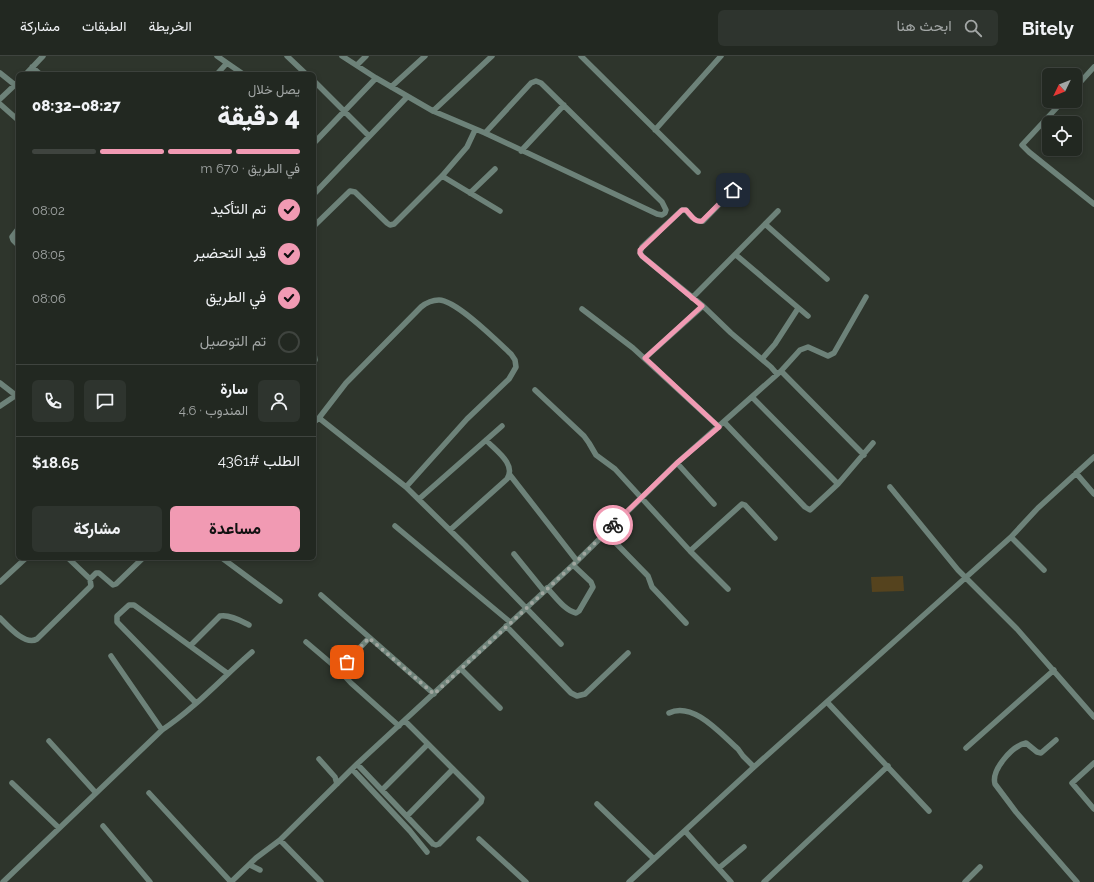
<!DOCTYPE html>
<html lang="ar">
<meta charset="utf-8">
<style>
body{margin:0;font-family:Raleway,Vazirmatn,sans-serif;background:#2e342e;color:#f1f3f6;direction:rtl;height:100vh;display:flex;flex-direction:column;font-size:15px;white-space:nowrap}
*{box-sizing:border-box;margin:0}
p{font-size:13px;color:#a2a6a5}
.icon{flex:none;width:22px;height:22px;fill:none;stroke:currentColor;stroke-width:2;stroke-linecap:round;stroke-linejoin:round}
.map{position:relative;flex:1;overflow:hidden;direction:ltr}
.details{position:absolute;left:16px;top:16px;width:300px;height:488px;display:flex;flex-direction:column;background:#222821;border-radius:6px;box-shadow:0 2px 6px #0003,0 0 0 1px #3f443f;direction:rtl}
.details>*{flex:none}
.needle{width:26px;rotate:227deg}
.tools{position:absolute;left:1042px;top:12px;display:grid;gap:8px}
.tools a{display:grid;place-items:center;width:40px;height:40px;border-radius:6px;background:#222821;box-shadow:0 2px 6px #0003,0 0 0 1px #3f443f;font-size:20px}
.pin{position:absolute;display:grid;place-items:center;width:34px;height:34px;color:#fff;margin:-17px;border-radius:8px;box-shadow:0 2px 6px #0006}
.courier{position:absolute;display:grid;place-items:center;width:40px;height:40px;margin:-20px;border:3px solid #f19ab3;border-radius:50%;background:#fff;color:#222;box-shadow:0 1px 5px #0007}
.summary em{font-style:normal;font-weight:800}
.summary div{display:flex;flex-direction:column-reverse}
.summary{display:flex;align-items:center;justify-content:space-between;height:68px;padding:0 16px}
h1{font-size:26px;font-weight:800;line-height:30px}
.bar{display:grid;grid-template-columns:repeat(4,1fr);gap:6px 4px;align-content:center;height:48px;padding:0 16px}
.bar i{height:5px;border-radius:3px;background:#3f443f}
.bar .active{background:#f19ab3}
.bar p{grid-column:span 4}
.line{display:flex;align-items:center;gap:10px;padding:0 16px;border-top:1px solid #3f443f}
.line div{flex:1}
.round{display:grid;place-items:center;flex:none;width:42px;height:42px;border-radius:6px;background:#2e342e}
ol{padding:0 16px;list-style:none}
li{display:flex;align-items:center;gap:12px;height:44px}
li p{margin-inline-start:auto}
li .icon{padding:4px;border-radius:50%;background:#f19ab3;color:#111;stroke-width:4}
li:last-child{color:#a2a6a5}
li i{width:22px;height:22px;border:2px solid #3f443f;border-radius:50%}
.primary-button{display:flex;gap:8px;margin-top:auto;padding:8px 16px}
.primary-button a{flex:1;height:46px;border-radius:6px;background:#f19ab3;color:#111;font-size:16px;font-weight:800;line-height:46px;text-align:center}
.primary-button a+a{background:#2e342e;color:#f1f3f6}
header{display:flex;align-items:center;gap:24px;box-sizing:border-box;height:56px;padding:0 20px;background:#222821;border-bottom:1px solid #3f443f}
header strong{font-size:19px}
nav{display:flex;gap:22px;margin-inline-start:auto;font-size:14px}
.search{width:280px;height:36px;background:#2e342e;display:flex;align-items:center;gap:10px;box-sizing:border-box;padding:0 14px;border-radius:6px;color:#a2a6a5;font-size:15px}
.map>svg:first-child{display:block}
.green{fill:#55431e}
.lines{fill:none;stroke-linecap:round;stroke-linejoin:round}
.minor{stroke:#6d8279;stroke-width:5.5}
.done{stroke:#a0a69f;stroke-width:4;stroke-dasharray:0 7.2}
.route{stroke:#f19ab3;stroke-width:5}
</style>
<header>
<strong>Bitely</strong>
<div class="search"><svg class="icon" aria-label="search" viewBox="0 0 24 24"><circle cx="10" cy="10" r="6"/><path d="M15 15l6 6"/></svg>ابحث هنا</div>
<nav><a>الخريطة</a><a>الطبقات</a><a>مشاركة</a></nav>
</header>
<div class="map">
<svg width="1094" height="826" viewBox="0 0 1094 826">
<rect width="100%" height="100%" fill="#2e352c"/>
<path class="green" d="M903,520L904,535L872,536L871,521Z"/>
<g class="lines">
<path class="minor" d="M217,0L227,7L217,18
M287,0L306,18
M342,0L376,22L433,55L485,77L657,158L662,159L665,157L666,154L662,146L541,27L536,25L531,27L485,77
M581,0L698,116
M227,7L243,18
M357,9L366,0
M32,11L40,18
M0,17L15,29
M26,18L43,0
M314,25L369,80
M391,31L425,0
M1075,32L1094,11
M0,43L18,26
M1063,45L1022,89L1029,96L1094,148
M0,48L18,64
M433,55L492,0
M655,74L721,0
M314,87L376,22
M521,95L564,49
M442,120L500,155
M733,134L703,165C695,167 690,159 686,154H682L642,191L640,197L642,200L703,250L731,277L771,311L777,318
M470,137L495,113
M314,138L407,41
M765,168L827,223
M314,170L350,135L355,136L387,167L390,169L394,168L442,120L467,91L475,74
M18,173L12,181L13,184L18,189
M736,199L808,260
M692,242L778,155
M582,253L633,292L719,371
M314,298L315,304L314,306
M645,302L703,250
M762,303L775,288L797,254
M781,315L864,399
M0,327L18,341
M535,334L584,380L589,387L596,399L615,413L690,495L728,533
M752,341L838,428
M0,350L18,338
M319,362L406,431L465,489L561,588
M314,366L319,362L346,327L421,251C426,247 432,244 439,244C456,244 497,285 511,298L515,304L516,311L509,323L467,363L406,431
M724,366L805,451L810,454L838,428L873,387
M677,407L714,448
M1076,417L1094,438
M510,419L577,505
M890,431L958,514L1017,573L1094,661
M419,443L502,370
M395,470L510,566
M450,474L507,423C517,408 495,394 486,384
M606,477L648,520L652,531L686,567
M1011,481L1044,514
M690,495L742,448L745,449L775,482
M514,498L544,535
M222,502L280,545
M90,523L96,517H99L113,529L116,528L143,502
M0,526L26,502
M547,532C555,540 564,554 576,557L579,555L593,531L591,526L573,509
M321,539L434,638
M0,562C8,570 25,590 37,583L91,530L90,523L68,502
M506,570L571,637L577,640L585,638L628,597
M306,586L339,614L351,627L399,670
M190,590L220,560C229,558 241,565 249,569
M111,600L162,674
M461,613L500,652
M339,614L369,582
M827,646L929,755
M196,647L117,566V560L129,549H134L227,617
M669,657C693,645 721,678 738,693L743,700L754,711
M1056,684L1041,697L1037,696L1026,687C1012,690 991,714 995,728L1016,756L1077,826
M49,685L96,737
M966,692L1054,614
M319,703L335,721L337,728
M1094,707L1072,727L1094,753
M357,708L433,788L436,789L439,788L481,746L482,742L405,665
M352,713L410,775L427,796
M12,727L59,772
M382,734L428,688
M149,737L231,826L256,802L280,784L357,708L573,509L677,407L781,315L800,294L808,291L828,300L834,297L866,241
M597,748L654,803
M407,760L453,713
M103,770L150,826
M685,775L731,826
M479,783L526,826
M280,784L321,826
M250,809L260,814
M719,812L744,791
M3,826L162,674C195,652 222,622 252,596
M629,826L754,711L1011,481L1038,452L1094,401
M764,826L888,710
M965,826L980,811"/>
</g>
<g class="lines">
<path class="done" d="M347,606L369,582L434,638L573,509L613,469"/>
<path class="route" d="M613,469L677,407L719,371L645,302L702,250L642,200L640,197V194L682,154H686C691,159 695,167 702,165L733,134"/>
</g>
</svg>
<div class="tools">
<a><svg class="needle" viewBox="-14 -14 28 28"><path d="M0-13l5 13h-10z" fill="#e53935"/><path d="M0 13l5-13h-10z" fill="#a2a6a5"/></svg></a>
<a><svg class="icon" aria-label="locate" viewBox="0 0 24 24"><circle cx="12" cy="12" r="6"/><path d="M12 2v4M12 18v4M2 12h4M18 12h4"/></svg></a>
</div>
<div class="pin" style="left:347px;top:606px;background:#ea580c"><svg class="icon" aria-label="bag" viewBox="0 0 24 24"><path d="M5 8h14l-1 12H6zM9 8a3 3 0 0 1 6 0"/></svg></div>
<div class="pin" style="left:733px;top:134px;background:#1f2937"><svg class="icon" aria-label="home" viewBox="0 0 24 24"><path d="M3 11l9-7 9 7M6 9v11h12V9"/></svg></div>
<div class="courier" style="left:613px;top:469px"><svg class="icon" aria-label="bike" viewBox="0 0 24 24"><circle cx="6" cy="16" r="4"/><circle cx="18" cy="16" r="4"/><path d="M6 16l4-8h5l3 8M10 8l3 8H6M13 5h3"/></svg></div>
<section class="details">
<div class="summary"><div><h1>4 دقيقة</h1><p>يصل خلال</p></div><em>08:27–08:32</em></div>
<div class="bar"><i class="active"></i><i class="active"></i><i class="active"></i><i></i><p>في الطريق · 670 m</p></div>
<ol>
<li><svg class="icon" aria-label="check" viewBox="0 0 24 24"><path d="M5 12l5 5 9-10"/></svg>تم التأكيد<p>08:02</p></li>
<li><svg class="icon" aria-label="check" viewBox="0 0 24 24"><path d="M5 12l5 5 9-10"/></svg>قيد التحضير<p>08:05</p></li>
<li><svg class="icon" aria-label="check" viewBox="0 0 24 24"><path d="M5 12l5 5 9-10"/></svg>في الطريق<p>08:06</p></li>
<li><i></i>تم التوصيل</li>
</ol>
<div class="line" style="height:72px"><a class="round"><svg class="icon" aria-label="person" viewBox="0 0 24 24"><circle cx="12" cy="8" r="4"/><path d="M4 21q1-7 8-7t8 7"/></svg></a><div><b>سارة</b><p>المندوب · 4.6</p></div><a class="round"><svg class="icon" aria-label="chat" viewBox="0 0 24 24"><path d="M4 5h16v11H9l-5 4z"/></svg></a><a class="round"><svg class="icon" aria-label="phone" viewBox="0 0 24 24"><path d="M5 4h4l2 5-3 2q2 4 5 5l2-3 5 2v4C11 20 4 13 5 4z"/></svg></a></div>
<div class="line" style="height:52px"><div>الطلب #4361</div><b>$18.65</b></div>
<div class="primary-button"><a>مساعدة</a><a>مشاركة</a></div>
</section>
</div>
